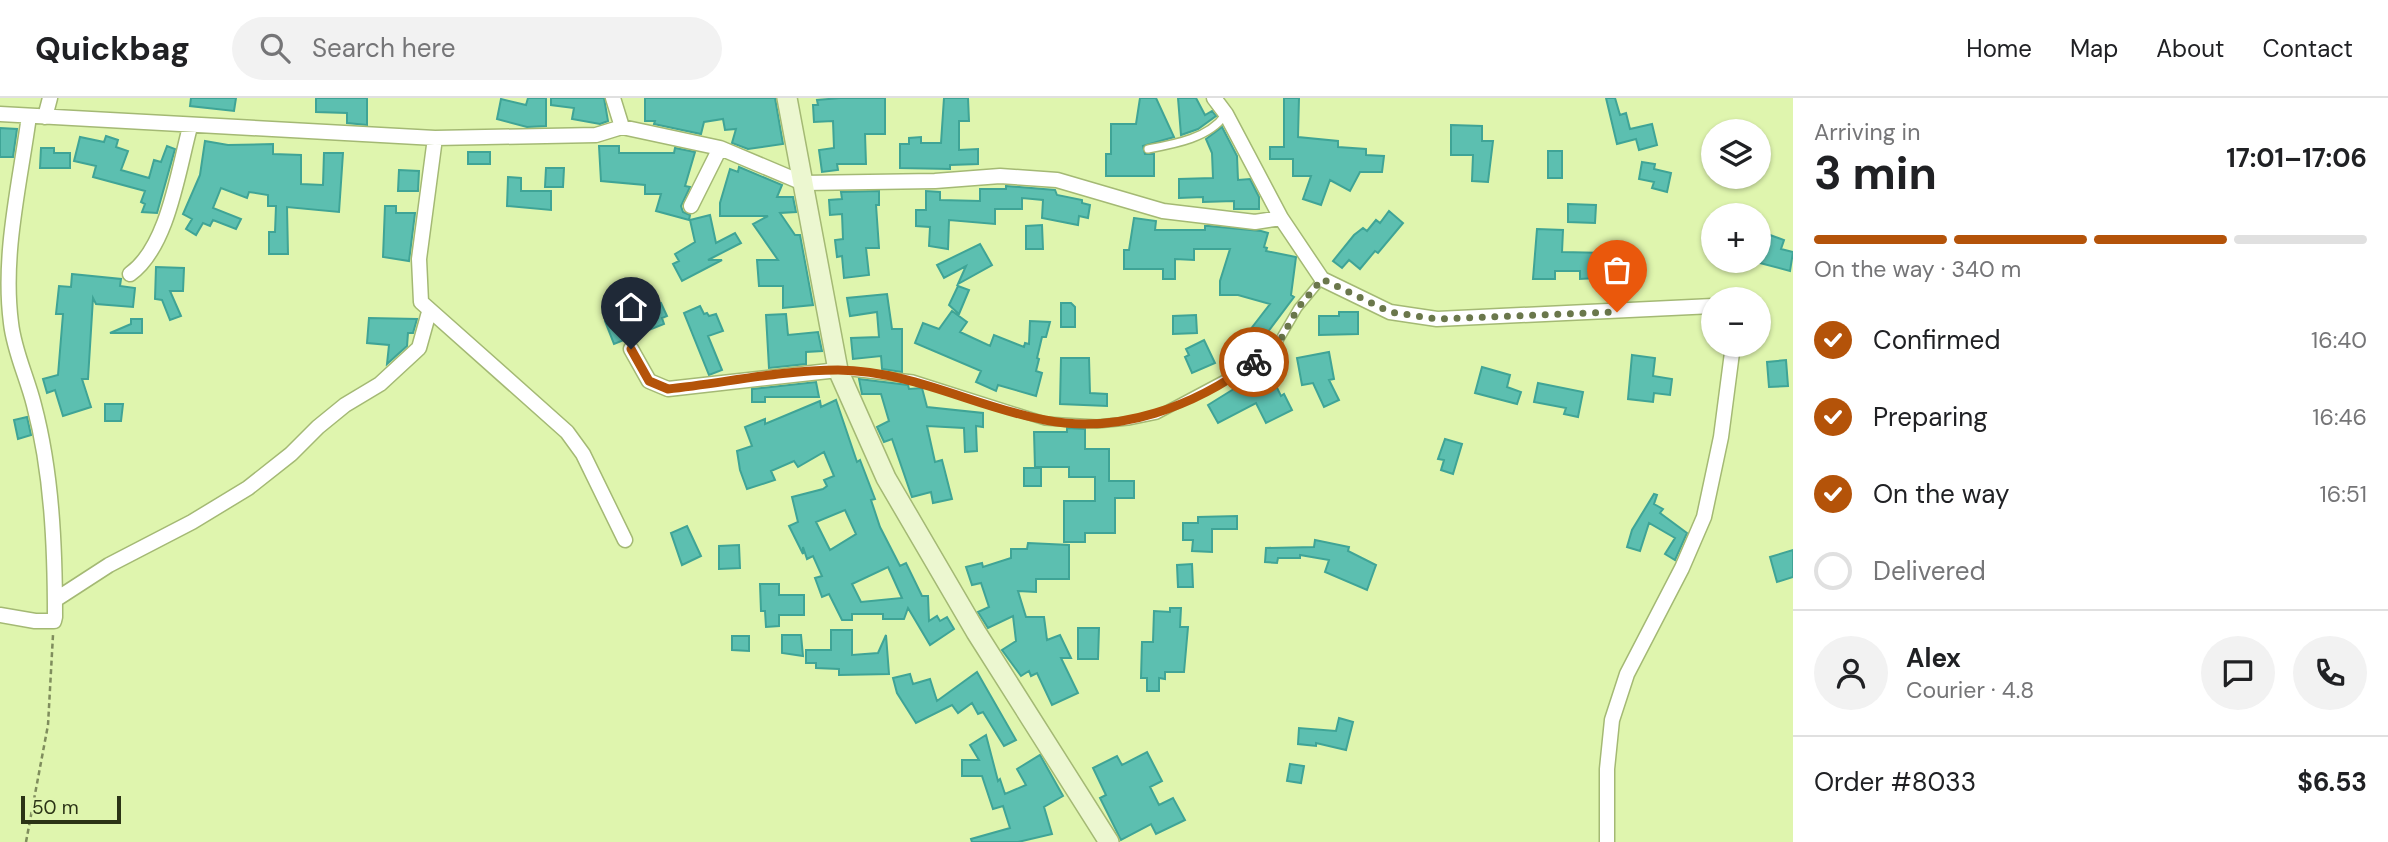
<!DOCTYPE html>
<meta charset="utf-8">
<style>
body{margin:0;font-family:"DM Sans",sans-serif;background:#f2f2f2;color:#202124;height:100vh;display:flex;flex-direction:column;font-size:26px;white-space:nowrap}
*{box-sizing:border-box;margin:0}
p{font-size:23px;color:#757577}
.icon{flex:none;width:38px;height:38px;fill:none;stroke:currentColor;stroke-width:2;stroke-linecap:round;stroke-linejoin:round}
.map{position:relative;flex:1;overflow:hidden}
.details{display:flex;flex-direction:column;background:#fff;width:595px}
.details>*{flex:none}
.fabs{position:absolute;left:1701px;top:21px;display:grid;gap:14px}
.fabs a{display:grid;place-items:center;width:70px;height:70px;border-radius:50%;background:#fff;box-shadow:0 2px 5px #0004;font-size:35px}
.scale{position:absolute;left:21px;bottom:18px;width:100px;box-sizing:border-box;padding-left:7px;border:4px solid #2b3316;border-top:0;font-size:19px;line-height:24px;white-space:nowrap;color:#2b3316;-webkit-text-stroke:5px #dff5ae;paint-order:stroke}
.pin{position:absolute;display:grid;place-items:center;width:60px;height:60px;color:#fff;margin:-72px -30px;border-radius:50% 50% 50% 0;rotate:-45deg;box-shadow:0 0 7px #0007}
.pin .icon{rotate:45deg}
.courier{position:absolute;display:grid;place-items:center;width:70px;height:70px;margin:-35px;border:5px solid #b45309;border-radius:50%;background:#fff;color:#222;box-shadow:0 2px 9px #0007}
.headline em{font-style:normal;font-weight:700}
.headline div{display:flex;flex-direction:column-reverse}
.headline{display:flex;align-items:center;justify-content:space-between;height:119px;padding:0 21px}
h1{font-size:46px;font-weight:700;line-height:52px}
.bar{display:grid;grid-template-columns:repeat(4,1fr);gap:10px 7px;align-content:center;height:84px;padding:0 21px}
.bar i{height:9px;border-radius:5px;background:#e0e0e0}
.bar .active{background:#b45309}
.bar p{grid-column:span 4}
.line{display:flex;align-items:center;gap:18px;padding:0 21px;border-top:2px solid #e0e0e0}
.line div{flex:1}
.round{display:grid;place-items:center;flex:none;width:74px;height:74px;border-radius:37px;background:#f2f2f2}
ol{padding:0 21px;list-style:none}
li{display:flex;align-items:center;gap:21px;height:77px}
li p{margin-inline-start:auto}
li .icon{padding:7px;border-radius:50%;background:#b45309;color:#fff;stroke-width:4}
li:last-child{color:#757577}
li i{width:38px;height:38px;border:4px solid #e0e0e0;border-radius:50%}
header{display:flex;align-items:center;gap:42px;box-sizing:border-box;height:98px;padding:0 35px;background:#fff;border-bottom:2px solid #e0e0e0}
header strong{font-size:33px}
nav{display:flex;gap:38px;margin-inline-start:auto;font-size:24px}
.search{width:490px;height:63px;background:#f2f2f2;display:flex;align-items:center;gap:18px;box-sizing:border-box;padding:0 24px;border-radius:38px;color:#757577;font-size:26px}
main{display:flex;flex:1;min-height:0}
.map>svg:first-child{display:block}
.building{fill:#5cbfb0;stroke:#3fa496;stroke-width:2;fill-rule:evenodd}
.lines{fill:none;stroke-linecap:round;stroke-linejoin:round}
.lane-casing{stroke:#a4b974;stroke-width:10}
.street-casing{stroke:#a4b974;stroke-width:17}
.secondary-casing{stroke:#a4b974;stroke-width:22}
.path{stroke:#7f8d5d;stroke-width:2.5;stroke-dasharray:5 3.5;stroke-linecap:butt}
.lane{stroke:#fff;stroke-width:7}
.street{stroke:#fff;stroke-width:14}
.secondary{stroke:#ecf7d0;stroke-width:19}
.done{stroke:#6a774b;stroke-width:7;stroke-dasharray:0 12.6}
.route{stroke:#b45309;stroke-width:9}
</style>
<header>
<strong>Quickbag</strong>
<div class="search"><svg class="icon" aria-label="search" viewBox="0 0 24 24"><circle cx="10" cy="10" r="6"/><path d="M15 15l6 6"/></svg>Search here</div>
<nav><a>Home</a><a>Map</a><a>About</a><a>Contact</a></nav>
</header>
<main>
<div class="map">
<svg width="1793" height="744" viewBox="0 0 1793 744">
<rect width="100%" height="100%" fill="#dff5ae"/>
<path class="building" d="M191,0H236L234,13L190,8Z
M316,0H367V27L347,25V15L316,14Z
M528,0H546V28L527,29L497,21L501,1L526,7Z
M551,0H604L608,23L600,26L572,21L574,10L551,7Z
M645,0H775L783,46L748,51L732,45L736,31L725,32L723,21L704,24L701,36L654,26L655,23H645Z
M840,0H885V36H865L866,66H837L838,72L822,74L819,52L834,50L833,23L814,24L813,7H818L817,2Z
M944,0H968L969,23H959V52L978,51V66L950,67V71L900,70V46H909V40L921,39V45H941Z
M1140,0H1156L1174,39L1143,48L1145,56H1154V78H1106V56H1111V26H1136Z
M1178,0H1196L1205,17L1212,13L1216,18L1198,31L1181,37Z
M1284,0H1299L1298,39L1338,43V49L1366,51V57L1384,58L1382,74H1360L1350,93L1330,82L1321,107L1303,101L1311,78H1293V61H1270V49H1284Z
M1606,0H1615L1620,17L1626,15L1630,31L1652,26L1657,47L1639,52L1636,41L1617,46Z
M1451,27L1482,28V43H1493L1488,84L1472,83L1473,57H1451Z
M1222,29L1237,58L1238,82L1250,81L1259,99V111H1234V103L1203,104V99L1179,100V81L1213,80L1212,55L1206,41Z
M0,30L17,31L13,59H0Z
M106,38L118,42L116,49L128,53L121,72L149,80L154,62L161,64L167,48L175,51L157,115L142,114L145,106L141,104L145,93L93,79L96,68L74,63L80,39L104,44Z
M205,43L228,47L273,46V56L301,57V86L323,87L324,55H343L339,114L287,109L288,156H269V134H275L276,108H268V97L249,94L247,100L221,90L213,110L241,121L236,131L213,122L210,128L203,125L196,137L186,131L192,121L183,116L200,77Z
M599,48H619V55H674L675,50L695,54L685,88L690,89L681,108L683,114L690,117L689,122L656,113L661,96H645V87L601,83Z
M41,50H54V55H70V70H40Z
M1548,53H1562V80H1548Z
M468,54H490V66H468Z
M1642,64L1655,66L1654,71L1671,75L1667,94L1652,90L1654,84L1639,81Z
M739,69L782,87L777,99H793L796,114L780,115L795,137H800L813,207L783,210V188H759L757,162H778L753,126L768,118H720V105L730,71L738,74Z
M546,70H564L563,89H545Z
M399,72L419,73L418,93H398Z
M508,79L521,80V93H551V112L507,108Z
M1006,88L1055,92L1057,97L1082,102V105L1090,107L1088,120L1079,118L1078,127L1042,120L1043,102L1022,100V111H995V126L949,122L948,151L929,148L930,129L916,128V112H926V93L940,94V102L980,103V91H1006Z
M879,93V107H876L879,150H866L869,177L844,180L842,158L837,159L835,142L843,141L842,116L830,117L829,102L842,101L841,94Z
M1568,106L1596,107L1595,125L1568,124Z
M385,108H396V115H415L409,163L383,159Z
M1389,113L1403,125L1378,155L1375,153L1360,171L1349,162L1342,170L1333,163L1354,137L1363,130L1367,133L1376,122L1380,125Z
M710,117L716,145L735,135L741,145L708,162H722L682,183L673,166L679,163L675,156L695,144L690,122Z
M1134,120L1156,123L1155,132H1205V128H1209L1261,133L1268,135L1264,149L1267,150L1266,153L1296,159L1291,197L1294,199L1255,251L1243,241L1270,206L1238,197H1220V183L1230,151H1194V162L1175,161V181H1163V171H1124V152H1129Z
M1042,127L1043,151H1026V128Z
M1537,131L1563,132L1562,154L1608,155V151H1635V178L1580,181V173H1555V181H1533Z
M1770,137L1784,142L1781,151L1793,154L1790,173L1760,165Z
M980,146L992,167L958,186L966,168L944,180L937,167Z
M156,169L184,170L183,193H170L181,218L170,222L162,202L155,201Z
M72,176L121,181L120,188L135,190L133,209L96,206L93,200L88,281H82L91,309L63,318L55,292L47,295L43,281L58,277L63,216H56L59,188L71,189Z
M958,188L969,192L959,216L949,207Z
M887,196L892,231H902V274L882,271L881,258L853,261L851,240L879,239L877,214L850,218L847,200Z
M654,203L656,207L661,205L667,218L662,220L664,226L614,246L605,223Z
M1061,205H1071L1075,209V229H1061Z
M700,208L704,216L707,215L709,218L716,216L723,233L708,238L722,272L709,277L684,215Z
M952,213L967,224L960,234L990,248L994,237L1024,249L1025,245L1029,246L1030,223L1050,224L1046,239H1042L1037,260L1039,261L1036,273L1042,275L1036,298L998,287L996,293L976,284L981,273L915,245L923,225L939,231Z
M1339,214H1358V236L1319,237V218H1339Z
M786,216L788,237L818,234L822,253L806,254V266L769,270L766,217Z
M1196,217L1197,235L1173,236V218Z
M369,220L417,221L413,235H408L407,248L387,266L389,247L367,245Z
M131,221H142V235H110L131,226Z
M1204,242L1215,265L1192,275L1185,259L1189,257L1186,251Z
M1329,254L1334,281L1329,282L1339,302L1324,309L1313,285L1302,287L1297,260Z
M1632,257L1655,260L1653,278L1672,281L1670,297L1654,295L1653,304L1628,301Z
M1061,260H1089L1090,295L1107,296V308L1060,306Z
M1786,262L1788,288L1769,289L1767,264Z
M1265,265L1281,298L1284,296L1292,312L1266,325L1256,305L1218,325L1208,307L1245,284L1242,279Z
M1482,269L1510,277L1507,289L1521,294L1517,306L1475,295Z
M859,281L908,287L909,291L922,290L927,309L983,315V329L976,328L977,353L965,354L964,330L927,328L935,364L942,362L952,401L933,405L931,394L912,399L892,341L884,344L877,329L889,323L881,296H862Z
M816,284L819,299H765V304H752V291Z
M1538,285L1583,294L1578,319L1564,316L1566,310L1534,304Z
M836,302L857,364L860,362L875,401L871,402L880,429L900,468L906,465L922,498H928L929,523L937,518L940,523L947,519L954,531L930,547L908,510L904,521H883V516H852V522H842L829,496L822,499L815,480L822,478L813,458L807,461L803,449V456L789,428L798,424L792,399L823,391L827,388L824,382L834,378L824,354L798,369L794,363L771,373L775,382L747,391L740,372L737,353L752,348L745,329L765,321V326L820,303L821,309ZM845,412L856,436L830,452L816,424ZM888,469L902,500L861,504L852,486Z
M105,306H123L121,323H105Z
M27,319L31,337L18,341L14,322Z
M1067,330L1085,331V351H1109V383H1134V400H1115V435H1085V444H1064V403H1095V379H1069V369H1035L1034,334H1067Z
M1445,341L1462,346L1453,376L1441,372L1444,362L1438,361Z
M1024,370H1041V388H1024Z
M1654,396L1657,397L1654,406L1663,411L1660,415L1687,435L1675,462L1665,456L1675,440L1649,425L1640,453L1627,449L1632,432Z
M1237,418V431H1212V454L1192,453L1193,442H1183V425H1198V419Z
M687,428L701,458L682,467L671,435Z
M1315,442L1349,449L1348,453L1376,467L1367,492L1325,474L1329,462L1300,457V460H1278L1277,465L1265,464L1266,450L1314,449Z
M1028,445L1069,447V481H1036V494L1018,493L1026,519H1044L1047,542L1060,537L1071,560H1061L1078,595L1052,607L1037,575L1031,578L1029,573L1021,578L1002,552L1016,543L1013,518L988,530L978,514L989,509L981,485L972,487L966,469L982,465L983,469L1011,460V451H1027Z
M739,447L740,470L719,471V448Z
M1793,452V479L1777,484L1770,459Z
M1192,466L1193,489H1178L1177,467Z
M760,486H779V497H804V517H779V528L766,529L765,513H761Z
M1170,510H1181L1180,529H1188L1184,574H1165V581L1159,580V593H1147V580H1141L1142,544H1153L1154,513L1170,514Z
M1078,530H1099L1098,561H1078Z
M831,532H852V557L878,555L886,537L889,576L839,577V571L816,570V565H806V552H831Z
M782,537H801L803,558L782,555Z
M732,538H749V553L732,552Z
M977,574L1016,642L1004,648L983,614L978,616L972,605L958,615L952,607L916,625L897,595L893,580L910,576L913,586L930,581L937,603Z
M1339,620L1353,624L1346,652L1316,645V648L1298,646L1299,630L1336,633Z
M986,637L998,683L1000,681L1005,696L1026,687L1017,671L1040,657L1063,698L1044,709L1052,736L1018,744H972L971,741L1010,730L1003,708L993,711L982,678H962V662H979L970,647Z
M1147,654L1162,683L1150,689L1159,707L1173,700L1185,722L1156,736L1151,726L1121,742L1100,700L1106,697L1093,670L1117,658L1122,667Z
M1290,666L1304,668L1301,685L1287,683Z"/>
<g class="lines">
<g class="lane-casing">
<path id="lane" d="M1148,51C1175,46 1209,40 1225,17
M842,273L913,281L1045,323L1097,326L1128,323L1157,317L1249,268L1277,246L1298,210L1322,181"/>
</g>
<g class="street-casing">
<path id="street" d="M613,0L622,29L720,50L803,85L935,83L1000,78L1057,82L1163,113L1255,124L1281,120L1322,181L1390,214L1437,221L1713,208
M1214,0L1226,16L1281,120
M0,16L435,40L596,37L622,29
M45,19L50,0
M435,40L419,161L421,204L567,334L583,356L625,442
M691,108L720,50
M130,176C168,149 178,73 190,29
M631,251L649,283L668,291L838,272
M55,502L109,467L192,424L248,390L291,356L318,329L345,307L380,286L419,250L429,214
M0,517L35,523H54L55,519C55,449 52,375 34,307C27,279 14,253 11,225C2,157 20,85 29,18
M1607,744V671L1612,622L1627,576L1682,470L1704,419L1721,339L1733,247"/>
</g>
<g class="secondary-casing">
<path id="secondary" d="M787,0L838,272L886,380L976,534L1109,744"/>
</g>
<path class="path" d="M26,744L48,627L53,537"/>
<use href="#lane" class="lane"/>
<use href="#street" class="street"/>
<use href="#secondary" class="secondary"/>
</g>
<g class="lines">
<path class="done" d="M1254,264L1278,246L1298,210L1322,181L1390,214L1437,221L1617,214"/>
<path class="route" d="M631,251L649,283L668,291C724,285 782,272 838,272C914,273 974,309 1045,322C1119,337 1195,308 1254,264"/>
</g>
</svg>
<div class="fabs">
<a><svg class="icon" aria-label="layers" viewBox="0 0 24 24"><path d="M12 4l9 5-9 5-9-5zM3 14l9 5 9-5"/></svg></a>
<a>+</a>
<a>−</a>
</div>
<div class="scale">50 m</div>
<div class="pin" style="left:1617px;top:214px;background:#ea580c"><svg class="icon" aria-label="bag" viewBox="0 0 24 24"><path d="M5 8h14l-1 12H6zM9 8a3 3 0 0 1 6 0"/></svg></div>
<div class="pin" style="left:631px;top:251px;background:#1f2937"><svg class="icon" aria-label="home" viewBox="0 0 24 24"><path d="M3 11l9-7 9 7M6 9v11h12V9"/></svg></div>
<div class="courier" style="left:1254px;top:264px"><svg class="icon" aria-label="bike" viewBox="0 0 24 24"><circle cx="6" cy="16" r="4"/><circle cx="18" cy="16" r="4"/><path d="M6 16l4-8h5l3 8M10 8l3 8H6M13 5h3"/></svg></div>
</div>
<section class="details">
<div class="headline"><div><h1>3 min</h1><p>Arriving in</p></div><em>17:01–17:06</em></div>
<div class="bar"><i class="active"></i><i class="active"></i><i class="active"></i><i></i><p>On the way · 340 m</p></div>
<ol>
<li><svg class="icon" aria-label="check" viewBox="0 0 24 24"><path d="M5 12l5 5 9-10"/></svg>Confirmed<p>16:40</p></li>
<li><svg class="icon" aria-label="check" viewBox="0 0 24 24"><path d="M5 12l5 5 9-10"/></svg>Preparing<p>16:46</p></li>
<li><svg class="icon" aria-label="check" viewBox="0 0 24 24"><path d="M5 12l5 5 9-10"/></svg>On the way<p>16:51</p></li>
<li><i></i>Delivered</li>
</ol>
<div class="line" style="height:126px"><a class="round"><svg class="icon" aria-label="person" viewBox="0 0 24 24"><circle cx="12" cy="8" r="4"/><path d="M4 21q1-7 8-7t8 7"/></svg></a><div><b>Alex</b><p>Courier · 4.8</p></div><a class="round"><svg class="icon" aria-label="chat" viewBox="0 0 24 24"><path d="M4 5h16v11H9l-5 4z"/></svg></a><a class="round"><svg class="icon" aria-label="phone" viewBox="0 0 24 24"><path d="M5 4h4l2 5-3 2q2 4 5 5l2-3 5 2v4C11 20 4 13 5 4z"/></svg></a></div>
<div class="line" style="height:91px"><div>Order #8033</div><b>$6.53</b></div>
</section>
</main>
